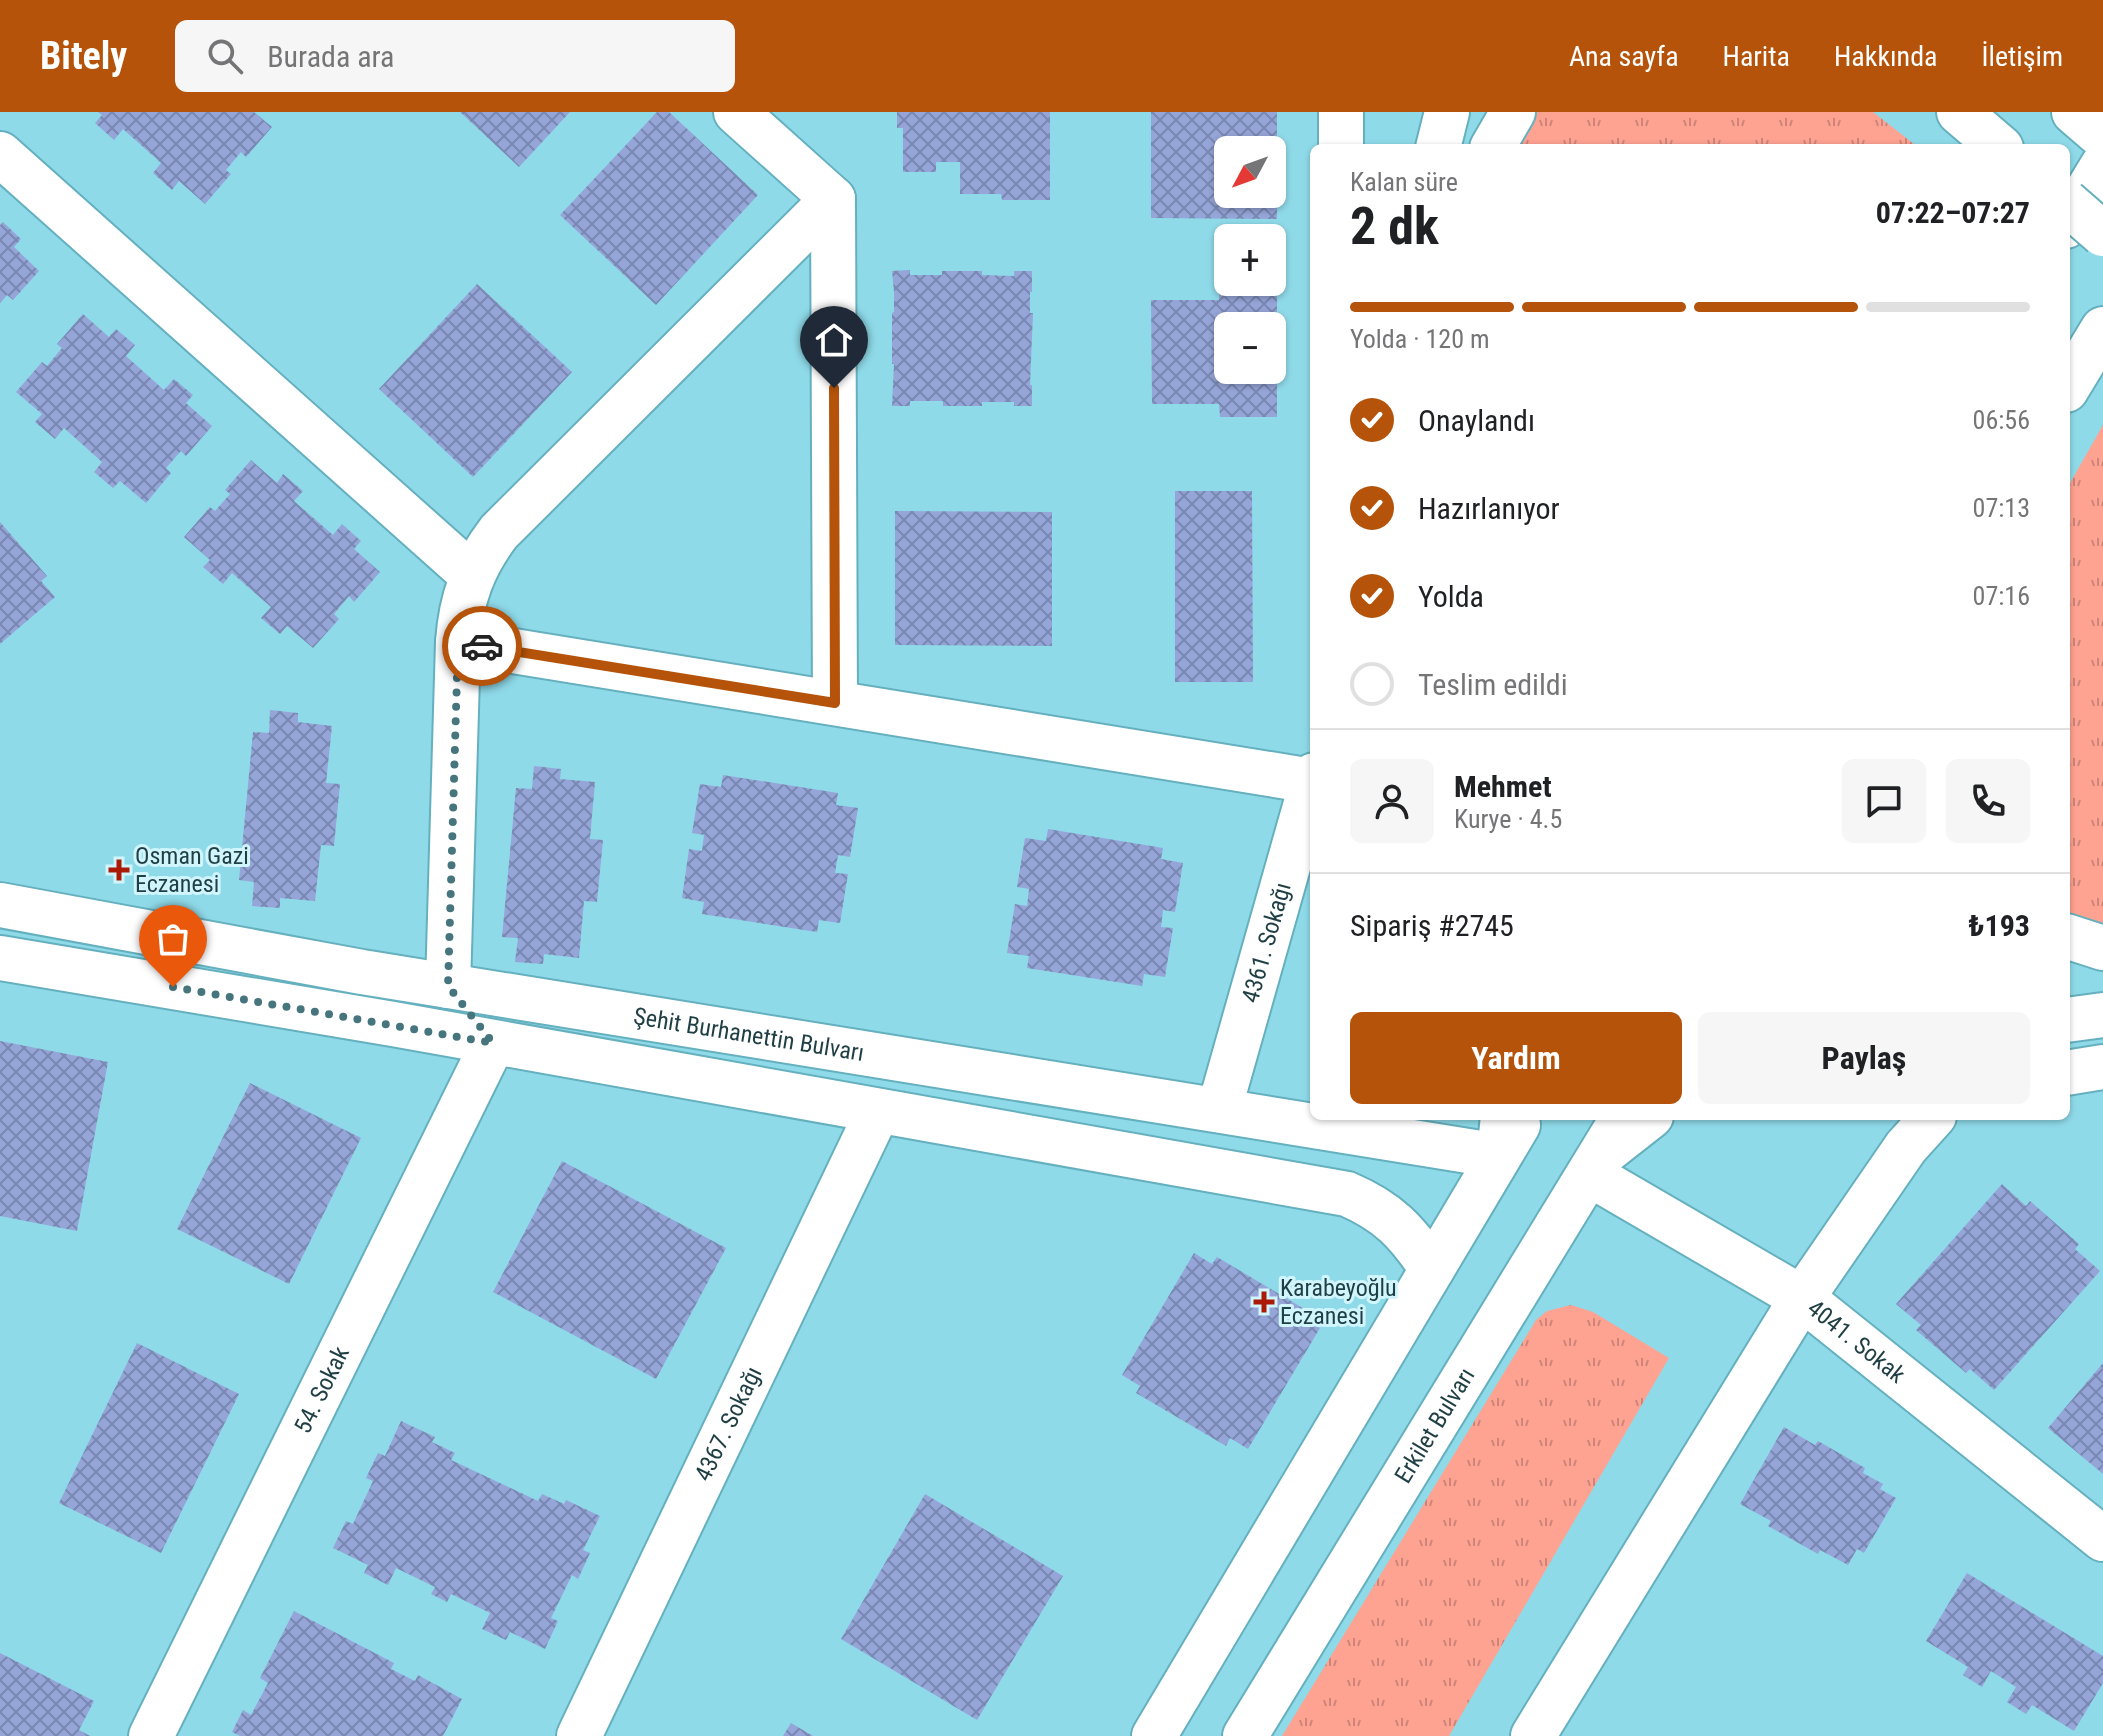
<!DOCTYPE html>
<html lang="tr">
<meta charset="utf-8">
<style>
body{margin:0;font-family:"Roboto Condensed",sans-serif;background:#f6f6f6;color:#202124;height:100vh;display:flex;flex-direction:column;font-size:30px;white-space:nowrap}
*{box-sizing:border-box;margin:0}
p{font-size:26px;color:#757577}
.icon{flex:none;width:44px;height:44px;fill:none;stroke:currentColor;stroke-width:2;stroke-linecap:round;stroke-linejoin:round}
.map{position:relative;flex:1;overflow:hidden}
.drawer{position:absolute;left:1310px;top:32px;width:760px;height:976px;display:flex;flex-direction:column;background:#fff;border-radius:12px;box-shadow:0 2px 6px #0004}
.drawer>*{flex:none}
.needle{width:52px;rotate:229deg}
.tools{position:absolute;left:1214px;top:24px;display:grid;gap:16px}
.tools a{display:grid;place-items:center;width:72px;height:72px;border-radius:12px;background:#fff;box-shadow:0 2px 6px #0004;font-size:40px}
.pin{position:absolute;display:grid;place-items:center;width:68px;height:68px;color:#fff;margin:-82px -34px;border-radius:50% 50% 50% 0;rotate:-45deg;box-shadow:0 0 8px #0007}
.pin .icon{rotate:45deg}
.courier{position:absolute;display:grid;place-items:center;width:80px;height:80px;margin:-40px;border:6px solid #b45309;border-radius:50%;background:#fff;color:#222;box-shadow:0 2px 10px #0007}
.headline em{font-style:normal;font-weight:700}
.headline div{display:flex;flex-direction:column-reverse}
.headline{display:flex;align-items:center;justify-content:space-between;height:136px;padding:0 40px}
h1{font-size:52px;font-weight:700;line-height:60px}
.bar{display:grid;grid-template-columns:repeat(4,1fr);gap:12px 8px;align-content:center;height:96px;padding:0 40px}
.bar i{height:10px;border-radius:6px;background:#e0e0e0}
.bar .active{background:#b45309}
.bar p{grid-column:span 4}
.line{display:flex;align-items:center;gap:20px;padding:0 40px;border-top:2px solid #e0e0e0}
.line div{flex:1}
.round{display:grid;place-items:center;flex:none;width:84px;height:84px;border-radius:12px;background:#f6f6f6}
ol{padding:0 40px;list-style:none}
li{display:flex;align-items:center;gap:24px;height:88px}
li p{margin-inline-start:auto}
li .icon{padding:8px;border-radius:50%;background:#b45309;color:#fff;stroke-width:4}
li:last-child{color:#757577}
li i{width:44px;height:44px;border:4px solid #e0e0e0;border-radius:50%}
.action{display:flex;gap:16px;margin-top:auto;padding:16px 40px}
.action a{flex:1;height:92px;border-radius:12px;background:#b45309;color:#fff;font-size:32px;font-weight:700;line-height:92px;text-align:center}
.action a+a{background:#f6f6f6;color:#202124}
header{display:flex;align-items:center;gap:48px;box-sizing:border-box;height:112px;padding:0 40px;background:#b45309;color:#fff}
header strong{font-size:38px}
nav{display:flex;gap:44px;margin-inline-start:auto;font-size:28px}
.search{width:560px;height:72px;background:#f6f6f6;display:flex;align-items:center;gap:20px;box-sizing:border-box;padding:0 28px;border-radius:12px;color:#757577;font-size:30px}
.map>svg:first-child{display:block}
.grass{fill:url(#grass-tufts)}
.building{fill:url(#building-cross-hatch);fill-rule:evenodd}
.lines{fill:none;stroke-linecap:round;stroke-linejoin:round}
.minor-casing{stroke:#65b0be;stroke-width:48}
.tertiary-casing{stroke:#65b0be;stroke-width:48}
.primary-casing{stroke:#65b0be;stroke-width:48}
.trunk-casing{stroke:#65b0be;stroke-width:48}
.minor{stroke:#fff;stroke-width:44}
.tertiary{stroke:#fff;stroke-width:44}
.primary{stroke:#fff;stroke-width:44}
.trunk{stroke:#fff;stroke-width:44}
.trunk-bridge-casing{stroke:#65b0be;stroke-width:48;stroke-linecap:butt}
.trunk-bridge{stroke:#fff;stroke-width:44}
.done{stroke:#46757e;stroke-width:8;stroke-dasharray:0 14.4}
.route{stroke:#b45309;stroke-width:10}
.poi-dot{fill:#aa1a06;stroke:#d1f5fc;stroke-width:3}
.labels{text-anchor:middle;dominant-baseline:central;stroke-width:6;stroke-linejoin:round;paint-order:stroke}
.poi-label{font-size:24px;fill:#1f3f45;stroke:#d1f5fc;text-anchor:start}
.street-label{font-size:24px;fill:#1f3f45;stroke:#d1f5fc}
</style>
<header>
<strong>Bitely</strong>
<div class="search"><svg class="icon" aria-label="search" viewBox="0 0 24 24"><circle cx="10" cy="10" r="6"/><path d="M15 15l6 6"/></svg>Burada ara</div>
<nav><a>Ana sayfa</a><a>Harita</a><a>Hakkında</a><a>İletişim</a></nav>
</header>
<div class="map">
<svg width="2103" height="1624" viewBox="0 0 2103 1624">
<defs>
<pattern id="grass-tufts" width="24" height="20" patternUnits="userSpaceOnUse" patternTransform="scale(2)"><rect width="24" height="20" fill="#fea292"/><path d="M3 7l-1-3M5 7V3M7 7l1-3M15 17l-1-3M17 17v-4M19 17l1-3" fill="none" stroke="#cd8579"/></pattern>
<pattern id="building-cross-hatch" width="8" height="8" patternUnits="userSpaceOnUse" patternTransform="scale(2)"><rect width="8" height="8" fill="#95a5d8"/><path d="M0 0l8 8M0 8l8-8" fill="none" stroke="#7988b1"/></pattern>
</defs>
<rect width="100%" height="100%" fill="#8fdae9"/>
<path class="grass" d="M1537,0H1873L1919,36H1513Z
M2103,313V817L2066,804V378Z
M1571,1193L1593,1200L1669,1246L1449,1624H1282L1536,1208L1547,1199Z"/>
<path class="building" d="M98,0H254L272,15L246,45L241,40L226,58L231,62L205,92L179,69L172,78L153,61L161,51L123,17L114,28L95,11L102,3Z
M460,0H570L519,55Z
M657,0H669L758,83L656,193L560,103Z
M897,0H1050V88H1002L1001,82H960V50H936V60H903V16H897Z
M1151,0H1277V107L1151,106ZM1228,38H1272V82H1228Z
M3,110L21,127L14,135L39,159L13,188L7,183L0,191V113Z
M910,158V163H942V159H982V163L1014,164V159H1032V180H1030V201H1033L1030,273H1032V294H1014V290H982V294H943V289H910V294H892L894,252H892V201L894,200V180L892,159Z
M477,172L572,260L473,365L379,277Z
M1219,175H1277V305H1220L1219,292H1152L1151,188H1219ZM1228,214H1272V258H1228Z
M83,202L109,225L116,217L135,233L126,244L164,278L174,267L193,283L186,291L212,314L186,344L181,339L166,356L171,361L146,391L120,369L113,376L94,360L102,350L64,316L55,327L35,310L42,302L16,280L42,250L47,254L62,236L57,232Z
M251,348L277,371L283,362L303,379L294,389L333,423L342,412L361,429L354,437L380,460L354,490L349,484L334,502L339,507L313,536L287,514L280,522L261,506L271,495L232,461L223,472L203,455L210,448L184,425L210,395L215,399L230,382L225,378Z
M1175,379H1252L1253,570H1175Z
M895,399L1052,400V534L895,533Z
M0,410L47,464L41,469L55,485L0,532Z
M270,598L298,601V610L332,614L326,671L340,672L334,734L321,733L315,789L280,786V796L252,794L254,770L239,768L253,620L269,621Z
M534,654L561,657L560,667L595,670L590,727L603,728L597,790L584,789L579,846L544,842L543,852L515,850L518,826L502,825L516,676L532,677Z
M723,663L838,681L836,693L858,696L850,745L838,743L835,761L848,762L840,811L819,808L817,820L702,802L704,790L682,786L689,737L702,739L704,723L692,721L700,672L721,675Z
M1048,717L1163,736L1161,747L1183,751L1175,800L1163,798L1161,815L1173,816L1165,865L1144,862L1142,874L1027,856L1029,844L1007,841L1015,792L1027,794L1029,777L1017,775L1025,726L1046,729Z
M0,929L108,950L77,1119L0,1104Z
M250,971L361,1026L289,1172L177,1117Z
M562,1049L726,1136L656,1267L493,1180Z
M2002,1072L2026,1094L2030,1089L2079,1132L2075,1137L2100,1159L1994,1278L1970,1257L1966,1261L1916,1218L1921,1213L1896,1192Z
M1194,1141L1212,1152L1217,1145L1306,1198L1301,1205L1320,1216L1248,1337L1230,1326L1226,1334L1136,1281L1140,1274L1122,1263Z
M137,1231L239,1282L161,1441L59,1391Z
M2103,1251V1362L2048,1316Z
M401,1309L435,1325L432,1330L455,1341L451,1348L538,1389L542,1382L564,1392L566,1388L600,1404L583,1438L590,1441L578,1467L572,1463L551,1506L558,1509L545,1537L510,1520L506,1528L482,1517L490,1501L451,1482L447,1490L431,1482L435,1475L396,1456L388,1473L364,1461L368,1453L333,1436L346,1409L353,1412L373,1369L366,1366L378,1341L385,1344Z
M1784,1315L1815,1333L1818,1329L1865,1356L1863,1361L1883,1372L1880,1377L1896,1386L1864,1441L1857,1437L1848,1453L1820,1438L1818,1442L1768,1414L1771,1409L1740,1392Z
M925,1382L1063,1464L977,1608L841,1527Z
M1967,1461L2103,1544V1571L2074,1619L2032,1593L2026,1602L2007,1590L2016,1575L1991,1559L1982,1575L1963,1563L1968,1555L1926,1529Z
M294,1499L394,1551L391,1557L415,1569L418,1563L462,1587L443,1624H240L232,1620L243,1598L251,1603L268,1571L260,1566Z
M0,1541L94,1589L79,1618L90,1624H0Z
M791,1611L813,1624H783Z"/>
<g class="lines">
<g class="minor-casing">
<g id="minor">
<path d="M736,0L833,87L835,591"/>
<path d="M1341,0V36"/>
<path d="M0,42L472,463"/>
<path d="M458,530L1312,669"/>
<path d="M448,874L458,530C461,487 473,454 499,420L833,87"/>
<path d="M2066,961L2103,955"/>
<path id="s1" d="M1219,998L1314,663"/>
<path id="s2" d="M1589,1062L1802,1186L2103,1427"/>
<path id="s3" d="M151,1624L493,931"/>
<path id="s4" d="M579,1624L878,999"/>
<path d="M1533,1624L1802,1186L1906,1035L1934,1004"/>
</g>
</g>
<g class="tertiary-casing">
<g id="tertiary">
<path id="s5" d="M0,793L362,860L1499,1044"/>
<path d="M0,846L393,912L1347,1082C1389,1100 1407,1120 1432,1157"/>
</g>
</g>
<g class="primary-casing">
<g id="primary">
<path d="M2066,114L2103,53"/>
<path d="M2066,278L2103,217"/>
<path d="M1154,1624L1518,1013"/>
<path id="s6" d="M1245,1624L1619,1012"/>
</g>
</g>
<g class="trunk-casing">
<path id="trunk" d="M1959,0L2001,36
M2074,0L2103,25
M1438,36L1447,0
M1492,36L1513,0
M2066,824L2103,836
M2066,908L2103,903
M1499,1044L1503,1004
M1600,1044L1651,1004"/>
</g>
<use href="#minor" class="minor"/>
<use href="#tertiary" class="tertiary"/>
<use href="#primary" class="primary"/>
<use href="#trunk" class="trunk"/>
<g class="trunk-bridge-casing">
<path id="trunk-bridge" d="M2066,90L2103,122"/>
</g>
<use href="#trunk-bridge" class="trunk-bridge"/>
</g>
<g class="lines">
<path class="done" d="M173,875L493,931L448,874L458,530L482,534"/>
<path class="route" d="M482,534L835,591L834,276"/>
</g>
<g class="poi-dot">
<path d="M115 746h8v8h8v8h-8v8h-8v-8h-8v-8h8z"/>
<path d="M1260 1178h8v8h8v8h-8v8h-8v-8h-8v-8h8z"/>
</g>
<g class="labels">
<g class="poi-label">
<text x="135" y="744">Osman Gazi<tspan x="135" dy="28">Eczanesi</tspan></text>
<text x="1280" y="1176">Karabeyoğlu<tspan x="1280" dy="28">Eczanesi</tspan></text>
</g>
<g class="street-label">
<text stroke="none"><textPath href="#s1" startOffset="174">4361. Sokağı</textPath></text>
<text stroke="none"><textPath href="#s5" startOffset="760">Şehit Burhanettin Bulvarı</textPath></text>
<text stroke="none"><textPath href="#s2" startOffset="316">4041. Sokak</textPath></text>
<text stroke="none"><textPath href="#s3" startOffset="386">54. Sokak</textPath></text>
<text stroke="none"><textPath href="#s4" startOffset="346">4367. Sokağı</textPath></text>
<text stroke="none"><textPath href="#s6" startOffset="364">Erkilet Bulvarı</textPath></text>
</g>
</g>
</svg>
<div class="tools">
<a><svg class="needle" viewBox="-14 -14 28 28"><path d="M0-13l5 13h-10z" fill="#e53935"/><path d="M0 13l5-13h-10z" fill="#757577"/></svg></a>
<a>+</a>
<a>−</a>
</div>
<div class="pin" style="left:173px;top:875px;background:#ea580c"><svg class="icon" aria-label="bag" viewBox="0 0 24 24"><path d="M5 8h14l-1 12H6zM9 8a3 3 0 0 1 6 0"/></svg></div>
<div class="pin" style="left:834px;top:276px;background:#1f2937"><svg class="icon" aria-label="home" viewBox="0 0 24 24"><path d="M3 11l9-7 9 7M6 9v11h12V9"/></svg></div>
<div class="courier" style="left:482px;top:534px"><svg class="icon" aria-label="car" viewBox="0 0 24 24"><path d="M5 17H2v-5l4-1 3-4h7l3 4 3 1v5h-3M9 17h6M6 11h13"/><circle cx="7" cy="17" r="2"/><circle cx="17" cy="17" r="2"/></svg></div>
<section class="drawer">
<div class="headline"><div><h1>2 dk</h1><p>Kalan süre</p></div><em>07:22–07:27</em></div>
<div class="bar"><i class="active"></i><i class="active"></i><i class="active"></i><i></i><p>Yolda · 120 m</p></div>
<ol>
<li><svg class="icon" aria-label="check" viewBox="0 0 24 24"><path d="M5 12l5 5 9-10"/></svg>Onaylandı<p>06:56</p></li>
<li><svg class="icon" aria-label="check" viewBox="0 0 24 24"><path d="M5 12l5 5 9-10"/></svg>Hazırlanıyor<p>07:13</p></li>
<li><svg class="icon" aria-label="check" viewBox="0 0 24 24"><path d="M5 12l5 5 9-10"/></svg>Yolda<p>07:16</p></li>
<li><i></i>Teslim edildi</li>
</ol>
<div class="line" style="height:144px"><a class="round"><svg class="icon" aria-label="person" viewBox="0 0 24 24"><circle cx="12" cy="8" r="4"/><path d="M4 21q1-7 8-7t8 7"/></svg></a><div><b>Mehmet</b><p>Kurye · 4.5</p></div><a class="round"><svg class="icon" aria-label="chat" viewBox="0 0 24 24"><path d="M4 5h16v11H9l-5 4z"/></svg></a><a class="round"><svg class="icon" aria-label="phone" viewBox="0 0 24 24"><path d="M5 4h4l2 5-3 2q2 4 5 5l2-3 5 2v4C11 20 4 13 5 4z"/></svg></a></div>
<div class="line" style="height:104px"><div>Sipariş #2745</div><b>₺193</b></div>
<div class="action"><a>Yardım</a><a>Paylaş</a></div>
</section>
</div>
